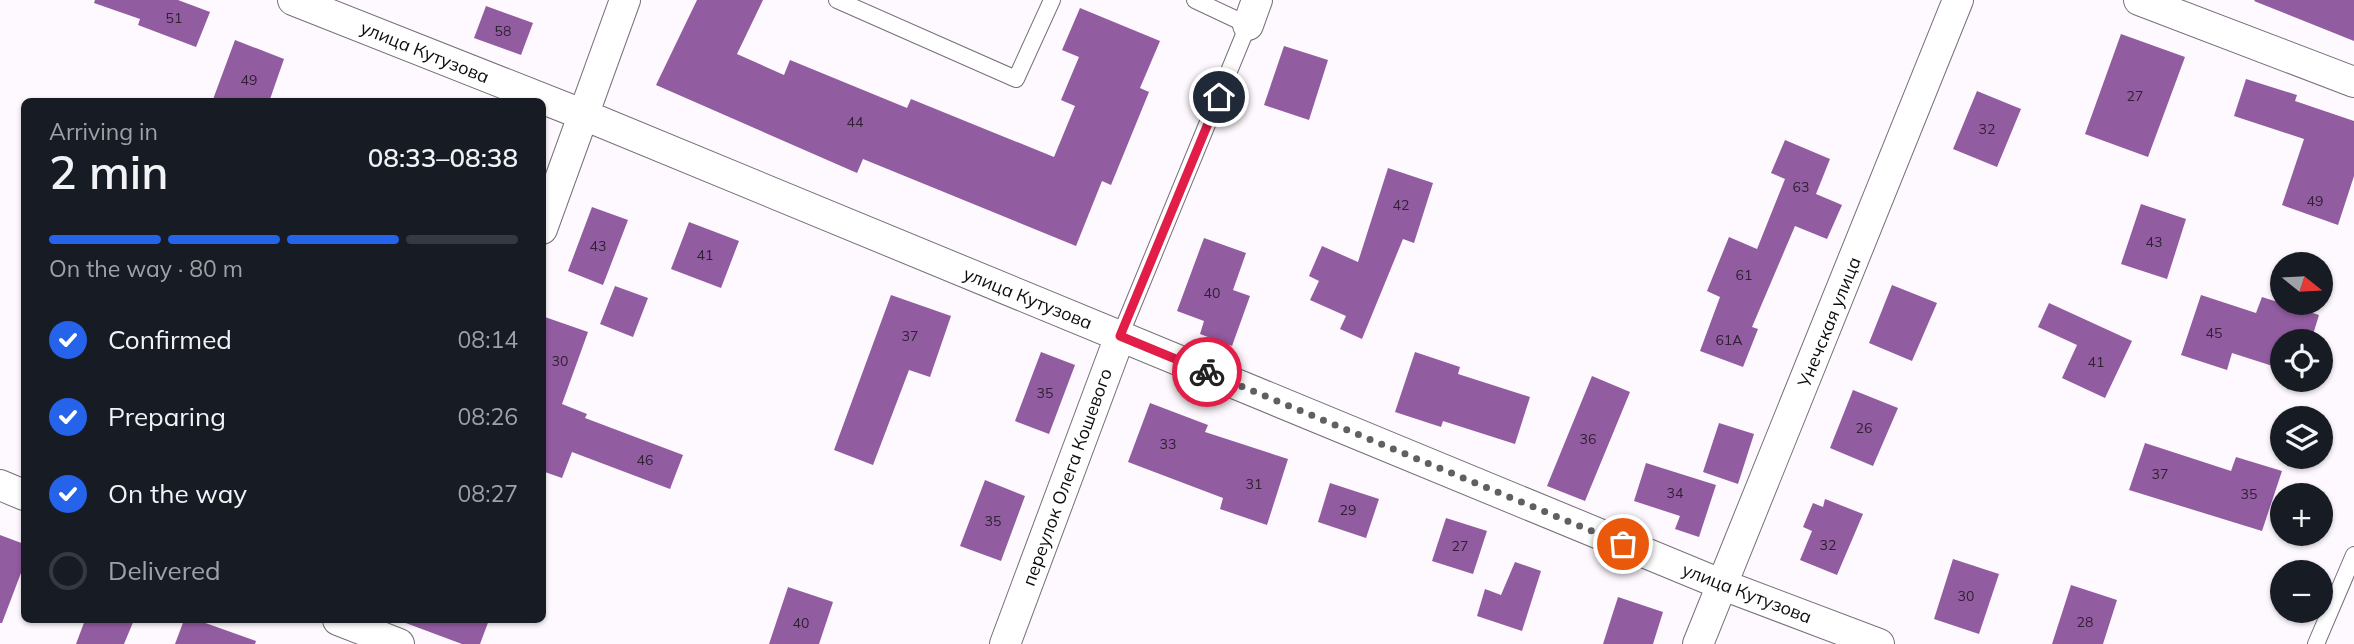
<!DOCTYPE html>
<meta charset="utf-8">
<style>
body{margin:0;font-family:Mulish,sans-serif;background:#20242c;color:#f1f3f6;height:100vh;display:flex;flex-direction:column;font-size:26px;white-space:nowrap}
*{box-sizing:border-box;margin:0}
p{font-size:23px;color:#9ea1a6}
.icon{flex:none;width:38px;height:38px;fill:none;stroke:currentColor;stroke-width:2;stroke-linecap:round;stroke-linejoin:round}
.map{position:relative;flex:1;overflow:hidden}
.side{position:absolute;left:21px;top:98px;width:525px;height:525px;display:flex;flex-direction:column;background:#171b24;border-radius:10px;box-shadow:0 2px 5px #0004}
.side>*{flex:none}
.needle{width:46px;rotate:108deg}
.tools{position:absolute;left:2270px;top:252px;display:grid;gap:14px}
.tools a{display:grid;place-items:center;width:63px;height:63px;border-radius:50%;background:#171b24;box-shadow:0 2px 5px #0004;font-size:35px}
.pin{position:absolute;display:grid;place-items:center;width:60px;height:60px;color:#fff;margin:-30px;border:4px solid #fff;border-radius:50%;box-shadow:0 2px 7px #0007}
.courier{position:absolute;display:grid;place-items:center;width:70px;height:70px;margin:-35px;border:5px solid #e11d48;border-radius:50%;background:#fff;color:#222;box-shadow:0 2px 9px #0007}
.summary em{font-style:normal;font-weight:600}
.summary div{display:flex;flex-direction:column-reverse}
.summary{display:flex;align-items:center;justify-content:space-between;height:119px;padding:0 28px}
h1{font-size:46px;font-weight:600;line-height:52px}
.bar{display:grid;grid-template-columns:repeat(4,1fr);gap:10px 7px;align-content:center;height:84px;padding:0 28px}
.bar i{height:9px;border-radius:5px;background:#363941}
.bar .current{background:#2563eb}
.bar p{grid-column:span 4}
ol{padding:0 28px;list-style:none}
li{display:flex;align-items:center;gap:21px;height:77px}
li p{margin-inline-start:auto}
li .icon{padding:7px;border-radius:50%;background:#2563eb;color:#fff;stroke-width:4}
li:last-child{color:#9ea1a6}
li i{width:38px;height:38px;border:4px solid #363941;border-radius:50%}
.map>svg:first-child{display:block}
.building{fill:#925ca0}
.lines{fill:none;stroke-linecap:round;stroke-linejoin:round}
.service-casing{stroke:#776e7a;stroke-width:18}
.minor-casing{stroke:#776e7a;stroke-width:32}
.service{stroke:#fff;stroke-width:16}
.minor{stroke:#fff;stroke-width:30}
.done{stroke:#625f63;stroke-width:7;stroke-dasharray:0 12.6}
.route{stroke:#e11d48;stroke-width:9}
.labels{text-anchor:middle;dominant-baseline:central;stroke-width:5;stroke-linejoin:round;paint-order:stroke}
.number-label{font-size:14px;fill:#302034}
.street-label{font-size:18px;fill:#0f0c10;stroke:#fff}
</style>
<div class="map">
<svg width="2354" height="644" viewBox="0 0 2354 644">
<rect width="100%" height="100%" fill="#fdf9fe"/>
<path class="building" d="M95,0H178L210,12L196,47L138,25L140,19L94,3Z
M697,0H763L737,54L784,75L790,60L907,108L911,99L1054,157L1075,106L1061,100L1079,57L1062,50L1080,8L1160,41L1140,88L1149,92L1111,185L1102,181L1076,246L863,159L857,173L656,85Z
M2255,0H2354V41L2254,1Z
M486,6L533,23L521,55L474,38Z
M2121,34L2185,57L2148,157L2085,134Z
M235,40L284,59L269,102H212Z
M1284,46L1328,60L1309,120L1264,105Z
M2246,79L2297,95L2295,101L2354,121V176L2338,225L2282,205L2304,139L2234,116Z
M1977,91L2021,109L1997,167L1953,149Z
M1785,140L1830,159L1816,194L1842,205L1827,239L1795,226L1752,327L1758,329L1743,367L1700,351L1720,297L1707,291L1729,237L1757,249L1785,179L1771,173Z
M1388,168L1433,183L1414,243L1403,239L1362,339L1340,329L1346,316L1310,300L1319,281L1309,276L1322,246L1358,262Z
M2141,204L2186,219L2167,279L2121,264Z
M592,207L628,220L603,285L568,271Z
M689,222L739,241L721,288L671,269Z
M1204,238L1246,253L1233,290L1250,296L1232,346L1200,334L1204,321L1177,311Z
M1892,285L1937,303L1912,361L1869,343Z
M615,286L648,298L633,337L600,324Z
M891,295L951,316L930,377L909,370L873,465L834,450Z
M2201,295L2256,313L2262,297L2319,315L2311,341H2282V369L2232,353L2227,370L2181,355Z
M2049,303L2132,341L2105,398L2062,378L2077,345L2038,327Z
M542,316L588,332L562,404L587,414L585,418L683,455L670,489L572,452L562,478L542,471Z
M1041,352L1075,365L1049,434L1015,421Z
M1415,352L1460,367L1458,374L1530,397L1515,444L1443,421L1441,427L1395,412Z
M1592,376L1630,392L1585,501L1547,486Z
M1853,390L1898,408L1873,466L1830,448Z
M1150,403L1208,425L1205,432L1288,459L1267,525L1220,509L1223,498L1128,462Z
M1719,423L1754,434L1738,484L1703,472Z
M2145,443L2231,471L2236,457L2282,471L2262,531L2129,490Z
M1646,463L1716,485L1699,537L1675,529L1680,516L1634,501Z
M985,480L1025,496L1001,561L960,546Z
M1330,483L1379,499L1366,538L1318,522Z
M1825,499L1863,514L1837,575L1800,560L1812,531L1803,527L1813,503L1823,507Z
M1446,518L1487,531L1473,574L1432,561Z
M0,535L24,544V565L2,623H0Z
M1953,559L1999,574L1979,634L1934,619Z
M1515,562L1541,571L1522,631L1477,616L1485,589L1501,595Z
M2071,585L2117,600L2103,644H2052Z
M788,587L833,602L819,644H769Z
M1618,597L1663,612L1653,644H1603Z
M85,620H134L124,644H76Z
M184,620H197L256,641L255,644H175Z
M404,620H489L480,644H462L403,622Z"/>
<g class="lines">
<g class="service-casing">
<path id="service" d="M837,0L1016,79L1052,0
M1120,336L1248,25L1195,0
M2316,644L2354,555"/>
</g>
<g class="minor-casing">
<path id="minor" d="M293,0L584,115L1723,585L1879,644
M2139,0L2354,82
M1248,25L1257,0
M542,229L625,0
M0,485L24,495
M338,620L399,644
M1005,644L1120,336
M1698,644L1958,0"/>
</g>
<use href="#service" class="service"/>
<use href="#minor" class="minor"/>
</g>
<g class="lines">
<path class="done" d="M1207,372L1623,544"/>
<path class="route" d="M1207,372L1120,336L1219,97"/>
</g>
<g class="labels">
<g class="number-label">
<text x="174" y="18">51</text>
<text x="503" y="31">58</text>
<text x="249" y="80">49</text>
<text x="2135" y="96">27</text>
<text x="855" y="122">44</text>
<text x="1987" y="129">32</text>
<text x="1801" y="187">63</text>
<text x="2315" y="201">49</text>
<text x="1401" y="205">42</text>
<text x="2154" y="242">43</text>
<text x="598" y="246">43</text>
<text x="705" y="255">41</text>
<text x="1744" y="275">61</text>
<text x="1212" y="293">40</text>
<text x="2214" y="333">45</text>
<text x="910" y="336">37</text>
<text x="1729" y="340">61А</text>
<text x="560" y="361">30</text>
<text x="2096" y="362">41</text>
<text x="1045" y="393">35</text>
<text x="1864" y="428">26</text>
<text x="1588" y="439">36</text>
<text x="1168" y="444">33</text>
<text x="645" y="460">46</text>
<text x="2160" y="474">37</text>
<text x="1254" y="484">31</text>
<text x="1675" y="493">34</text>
<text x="2249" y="494">35</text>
<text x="1348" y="510">29</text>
<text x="993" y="521">35</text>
<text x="1828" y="545">32</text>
<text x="1460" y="546">27</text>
<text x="1966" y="596">30</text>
<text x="2085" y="622">28</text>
<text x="801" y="623">40</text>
</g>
<g class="street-label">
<text transform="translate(425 52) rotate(22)">улица Кутузова</text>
<text transform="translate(1028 298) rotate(22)">улица Кутузова</text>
<text transform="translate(1829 322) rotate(-68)">Унечская улица</text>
<text transform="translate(1067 477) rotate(-70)">переулок Олега Кошевого</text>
<text transform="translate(1747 593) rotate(21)">улица Кутузова</text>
</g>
</g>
</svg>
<div class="tools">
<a><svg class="needle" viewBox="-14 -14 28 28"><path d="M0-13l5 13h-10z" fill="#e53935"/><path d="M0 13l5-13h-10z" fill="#9ea1a6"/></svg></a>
<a><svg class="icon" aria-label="locate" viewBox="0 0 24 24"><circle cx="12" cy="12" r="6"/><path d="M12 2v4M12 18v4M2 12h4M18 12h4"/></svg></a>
<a><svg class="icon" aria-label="layers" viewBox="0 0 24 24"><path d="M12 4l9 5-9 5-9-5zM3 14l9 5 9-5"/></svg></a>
<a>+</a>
<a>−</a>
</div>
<div class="pin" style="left:1623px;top:544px;background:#ea580c"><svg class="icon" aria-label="bag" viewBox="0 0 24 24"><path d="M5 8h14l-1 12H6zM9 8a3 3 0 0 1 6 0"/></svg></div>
<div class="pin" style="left:1219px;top:97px;background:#1f2937"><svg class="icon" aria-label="home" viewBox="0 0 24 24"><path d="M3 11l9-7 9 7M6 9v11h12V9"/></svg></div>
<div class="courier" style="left:1207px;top:372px"><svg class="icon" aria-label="bike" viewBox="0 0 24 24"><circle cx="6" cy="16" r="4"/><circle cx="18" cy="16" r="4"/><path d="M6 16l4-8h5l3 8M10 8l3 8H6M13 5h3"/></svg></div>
<section class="side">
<div class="summary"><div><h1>2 min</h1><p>Arriving in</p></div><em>08:33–08:38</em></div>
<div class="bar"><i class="current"></i><i class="current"></i><i class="current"></i><i></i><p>On the way · 80 m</p></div>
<ol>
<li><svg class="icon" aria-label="check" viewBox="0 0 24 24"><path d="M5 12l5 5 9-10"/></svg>Confirmed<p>08:14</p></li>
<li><svg class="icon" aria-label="check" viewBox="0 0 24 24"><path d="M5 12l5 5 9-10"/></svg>Preparing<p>08:26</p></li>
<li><svg class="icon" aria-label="check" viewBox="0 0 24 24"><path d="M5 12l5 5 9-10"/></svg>On the way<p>08:27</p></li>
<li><i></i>Delivered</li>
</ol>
</section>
</div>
